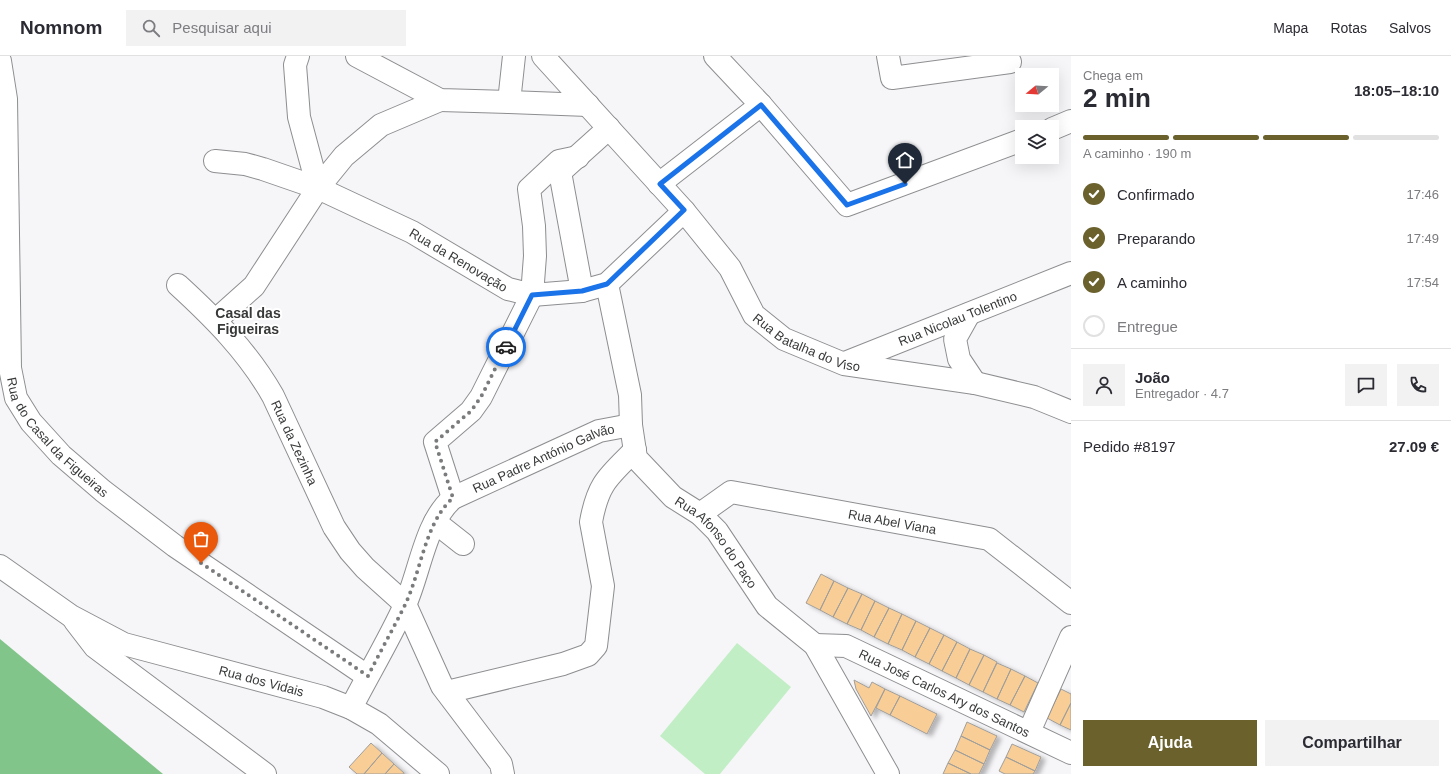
<!DOCTYPE html>
<html lang="pt">
<meta charset="utf-8">
<style>
body{margin:0;font-family:Arial,sans-serif;background:#f2f2f3;color:#2b2b33;height:100vh;display:flex;flex-direction:column;font-size:15px;white-space:nowrap}
*{box-sizing:border-box;margin:0}
p{font-size:13px;color:#7c7c81}
.icon{flex:none;width:22px;height:22px;fill:none;stroke:currentColor;stroke-width:2;stroke-linecap:round;stroke-linejoin:round}
.map{position:relative;flex:1;overflow:hidden}
.sheet{display:flex;flex-direction:column;background:#fff;width:380px}
.sheet>*{flex:none}
.needle{width:26px;rotate:252deg}
.controls{position:absolute;left:1015px;top:12px;display:grid;gap:8px}
.controls a{display:grid;place-items:center;width:44px;height:44px;border-radius:0px;background:#fff;box-shadow:0 4px 16px #0002;font-size:20px}
.pin{position:absolute;display:grid;place-items:center;width:34px;height:34px;color:#fff;margin:-41px -17px;border-radius:50% 50% 50% 0;rotate:-45deg;box-shadow:0 0 4px #0007}
.pin .icon{rotate:45deg}
.courier{position:absolute;display:grid;place-items:center;width:40px;height:40px;margin:-20px;border:3px solid #1a73e8;border-radius:50%;background:#fff;color:#222;box-shadow:0 1px 5px #0007}
.overview em{font-style:normal;font-weight:600}
.overview div{display:flex;flex-direction:column-reverse}
.overview{display:flex;align-items:center;justify-content:space-between;height:68px;padding:0 12px}
h1{font-size:26px;font-weight:600;line-height:30px}
.bar{display:grid;grid-template-columns:repeat(4,1fr);gap:6px 4px;align-content:center;height:48px;padding:0 12px}
.bar i{height:5px;border-radius:3px;background:#e1e1e2}
.bar .active{background:#6a612d}
.bar p{grid-column:span 4}
.line{display:flex;align-items:center;gap:10px;padding:0 12px;border-top:1px solid #e1e1e2}
.line div{flex:1}
.round{display:grid;place-items:center;flex:none;width:42px;height:42px;border-radius:0px;background:#f2f2f3}
ol{padding:0 12px;list-style:none}
li{display:flex;align-items:center;gap:12px;height:44px}
li p{margin-inline-start:auto}
li .icon{padding:4px;border-radius:50%;background:#6a612d;color:#fff;stroke-width:4}
li:last-child{color:#7c7c81}
li i{width:22px;height:22px;border:2px solid #e1e1e2;border-radius:50%}
.cta{display:flex;gap:8px;margin-top:auto;padding:8px 12px}
.cta a{flex:1;height:46px;border-radius:0px;background:#6a612d;color:#fff;font-size:16px;font-weight:600;line-height:46px;text-align:center}
.cta a+a{background:#f2f2f3;color:#2b2b33}
header{display:flex;align-items:center;gap:24px;box-sizing:border-box;height:56px;padding:0 20px;background:#fff;border-bottom:1px solid #e1e1e2}
header strong{font-size:19px}
nav{display:flex;gap:22px;margin-inline-start:auto;font-size:14px}
.search{width:280px;height:36px;background:#f2f2f3;display:flex;align-items:center;gap:10px;box-sizing:border-box;padding:0 14px;border-radius:0px;color:#7c7c81;font-size:15px}
main{display:flex;flex:1;min-height:0}
.map>svg:first-child{display:block}
.green{fill:#c2eec5}
.forest{fill:#82c58a}
.building{fill:#f9ce96;stroke:#9f9e9c;filter:url(#shadow)}
.lines{fill:none;stroke-linecap:round;stroke-linejoin:round}
.minor-casing{stroke:#8d8e90;stroke-width:24}
.minor{stroke:#fff;stroke-width:22}
.done{stroke:#7a7b7c;stroke-width:4;stroke-dasharray:0 7.2}
.route{stroke:#1a73e8;stroke-width:5}
.labels{text-anchor:middle;dominant-baseline:central;stroke-width:4;stroke-linejoin:round;paint-order:stroke}
.street-label{font-size:13px;fill:#383939;stroke:#fff}
.neighbourhood-label{font-size:14px;font-weight:bold;fill:#383939;stroke:#fff}
</style>
<header>
<strong>Nomnom</strong>
<div class="search"><svg class="icon" aria-label="search" viewBox="0 0 24 24"><circle cx="10" cy="10" r="6"/><path d="M15 15l6 6"/></svg>Pesquisar aqui</div>
<nav><a>Mapa</a><a>Rotas</a><a>Salvos</a></nav>
</header>
<main>
<div class="map">
<svg width="1071" height="718" viewBox="0 0 1071 718">
<defs>
<filter id="shadow"><feDropShadow dx="4.5" dy="2.5" stdDeviation="2" flood-color="#0004"/></filter>
</defs>
<rect width="100%" height="100%" fill="#f6f6f9"/>
<path class="green" d="M737,587L791,631L720,718H705L660,680Z"/>
<path class="forest" d="M0,583L163,718H0Z"/>
<path class="building" d="M821,518L834,525L820,554L806,547Z
M834,525L848,532L833,561L820,554Z
M848,532L862,538L847,568L833,561Z
M862,538L875,545L861,574L847,568Z
M875,545L889,552L874,581L861,574Z
M889,552L902,558L888,588L874,581Z
M902,558L916,565L902,594L888,588Z
M916,565L930,572L915,601L902,594Z
M930,572L944,579L929,608L915,601Z
M944,579L957,586L942,615L929,608Z
M957,586L970,593L956,622L942,615Z
M970,593L984,599L969,629L956,622Z
M984,599L997,606L983,636L969,629Z
M997,607L1011,613L997,643L983,636Z
M1011,613L1025,620L1010,649L997,643Z
M1025,620L1038,627L1024,656L1010,649Z
M854,624L869,632L872,626L885,633L871,660L856,633Z
M885,633L900,640L890,659L876,652Z
M1061,633L1071,638V647L1060,669L1047,662Z
M900,640L937,658L927,678L890,659Z
M1071,647V674L1060,669Z
M967,666L997,680L990,694L961,680Z
M961,680L990,694L984,708L955,694Z
M371,687L382,697L364,718H357L349,711Z
M1012,688L1041,701L1035,715L1006,701Z
M955,694L984,708L979,718H971L948,707Z
M382,697L394,708L385,718H364Z
M1006,701L1035,715L1033,718H1005L999,715Z
M948,707L971,718H943Z
M394,708L404,717V718H385Z"/>
<g class="lines">
<g class="minor-casing">
<g id="minor">
<path d="M298,0L295,9L299,61L318,132"/>
<path d="M357,0L440,44L509,46"/>
<path d="M514,0L509,46L588,49"/>
<path id="s1" d="M543,0L684,155L730,212L754,259L784,283L844,308L975,327L1034,341L1071,356"/>
<path d="M715,0L761,49L847,149L1022,84"/>
<path d="M888,0L892,22L1010,6"/>
<path id="s2" d="M0,5L6,43L10,312L16,342L31,366L61,399L103,435L175,490L367,620"/>
<path d="M1052,73L1071,65"/>
<path id="s3" d="M215,105L245,108L263,113L318,132L412,176L508,233L532,239L582,235L607,228L684,155"/>
<path d="M659,128L761,49"/>
<path id="s4" d="M607,228L630,339L631,369L636,402L673,441L700,458L717,475L767,550L815,589L888,718"/>
<path id="s5" d="M178,229C214,262 248,296 273,340L334,471L350,495L365,512L405,548L442,630L501,708L503,718"/>
<path d="M582,235L560,116L609,72"/>
<path d="M969,258L955,283L959,303L975,327"/>
<path d="M216,264L254,230L318,132L344,100L381,69L440,44"/>
<path id="s6" d="M845,307L1071,217"/>
<path d="M453,442L435,386L471,355L481,341L532,239L535,200L534,170L529,133L559,105L578,101"/>
<path id="s7" d="M700,458L731,436L989,483L1071,547"/>
<path d="M435,466L463,488"/>
<path id="s8" d="M0,510L71,560L124,588L323,641L351,652L379,668L438,718"/>
<path d="M75,565L95,591L265,718"/>
<path id="s9" d="M815,589L846,590L1071,697"/>
<path d="M447,636L563,608L588,599L596,590L603,530L591,466C598,427 608,421 635,394"/>
<path id="s10" d="M351,652C369,617 389,584 405,549C420,516 425,466 453,442L599,375L631,369"/>
<path d="M1029,676L1071,581"/>
</g>
</g>
<use href="#minor" class="minor"/>
</g>
<g class="lines">
<path class="done" d="M201,507L368,620C380,596 393,573 405,549C421,516 425,466 453,442L435,386L471,355L481,341L506,291"/>
<path class="route" d="M506,291L532,239L582,235L607,228L684,154L660,128L761,49L847,149L905,128"/>
</g>
<g class="labels">
<g class="street-label">
<text stroke="none"><textPath href="#s3" startOffset="265">Rua da Renovação</textPath></text>
<text stroke="none"><textPath href="#s6" startOffset="121">Rua Nicolau Tolentino</textPath></text>
<text stroke="none"><textPath href="#s1" startOffset="396">Rua Batalha do Viso</textPath></text>
<text stroke="none"><textPath href="#s2" startOffset="394">Rua do Casal da Figueiras</textPath></text>
<text stroke="none"><textPath href="#s5" startOffset="198">Rua da Zezinha</textPath></text>
<text stroke="none"><textPath href="#s10" startOffset="334">Rua Padre António Galvão</textPath></text>
<text stroke="none"><textPath href="#s7" startOffset="202">Rua Abel Viana</textPath></text>
<text stroke="none"><textPath href="#s4" startOffset="294">Rua Afonso do Paço</textPath></text>
<text stroke="none"><textPath href="#s8" startOffset="289">Rua dos Vidais</textPath></text>
<text stroke="none"><textPath href="#s9" startOffset="140">Rua José Carlos Ary dos Santos</textPath></text>
</g>
<g class="neighbourhood-label">
<text x="248" y="257">Casal das<tspan x="248" dy="16">Figueiras</tspan></text>
</g>
</g>
</svg>
<div class="controls">
<a><svg class="needle" viewBox="-14 -14 28 28"><path d="M0-13l5 13h-10z" fill="#e53935"/><path d="M0 13l5-13h-10z" fill="#7c7c81"/></svg></a>
<a><svg class="icon" aria-label="layers" viewBox="0 0 24 24"><path d="M12 4l9 5-9 5-9-5zM3 14l9 5 9-5"/></svg></a>
</div>
<div class="pin" style="left:201px;top:507px;background:#ea580c"><svg class="icon" aria-label="bag" viewBox="0 0 24 24"><path d="M5 8h14l-1 12H6zM9 8a3 3 0 0 1 6 0"/></svg></div>
<div class="pin" style="left:905px;top:128px;background:#1f2937"><svg class="icon" aria-label="home" viewBox="0 0 24 24"><path d="M3 11l9-7 9 7M6 9v11h12V9"/></svg></div>
<div class="courier" style="left:506px;top:291px"><svg class="icon" aria-label="car" viewBox="0 0 24 24"><path d="M5 17H2v-5l4-1 3-4h7l3 4 3 1v5h-3M9 17h6M6 11h13"/><circle cx="7" cy="17" r="2"/><circle cx="17" cy="17" r="2"/></svg></div>
</div>
<section class="sheet">
<div class="overview"><div><h1>2 min</h1><p>Chega em</p></div><em>18:05–18:10</em></div>
<div class="bar"><i class="active"></i><i class="active"></i><i class="active"></i><i></i><p>A caminho · 190 m</p></div>
<ol>
<li><svg class="icon" aria-label="check" viewBox="0 0 24 24"><path d="M5 12l5 5 9-10"/></svg>Confirmado<p>17:46</p></li>
<li><svg class="icon" aria-label="check" viewBox="0 0 24 24"><path d="M5 12l5 5 9-10"/></svg>Preparando<p>17:49</p></li>
<li><svg class="icon" aria-label="check" viewBox="0 0 24 24"><path d="M5 12l5 5 9-10"/></svg>A caminho<p>17:54</p></li>
<li><i></i>Entregue</li>
</ol>
<div class="line" style="height:72px"><a class="round"><svg class="icon" aria-label="person" viewBox="0 0 24 24"><circle cx="12" cy="8" r="4"/><path d="M4 21q1-7 8-7t8 7"/></svg></a><div><b>João</b><p>Entregador · 4.7</p></div><a class="round"><svg class="icon" aria-label="chat" viewBox="0 0 24 24"><path d="M4 5h16v11H9l-5 4z"/></svg></a><a class="round"><svg class="icon" aria-label="phone" viewBox="0 0 24 24"><path d="M5 4h4l2 5-3 2q2 4 5 5l2-3 5 2v4C11 20 4 13 5 4z"/></svg></a></div>
<div class="line" style="height:52px"><div>Pedido #8197</div><b>27.09 €</b></div>
<div class="cta"><a>Ajuda</a><a>Compartilhar</a></div>
</section>
</main>
